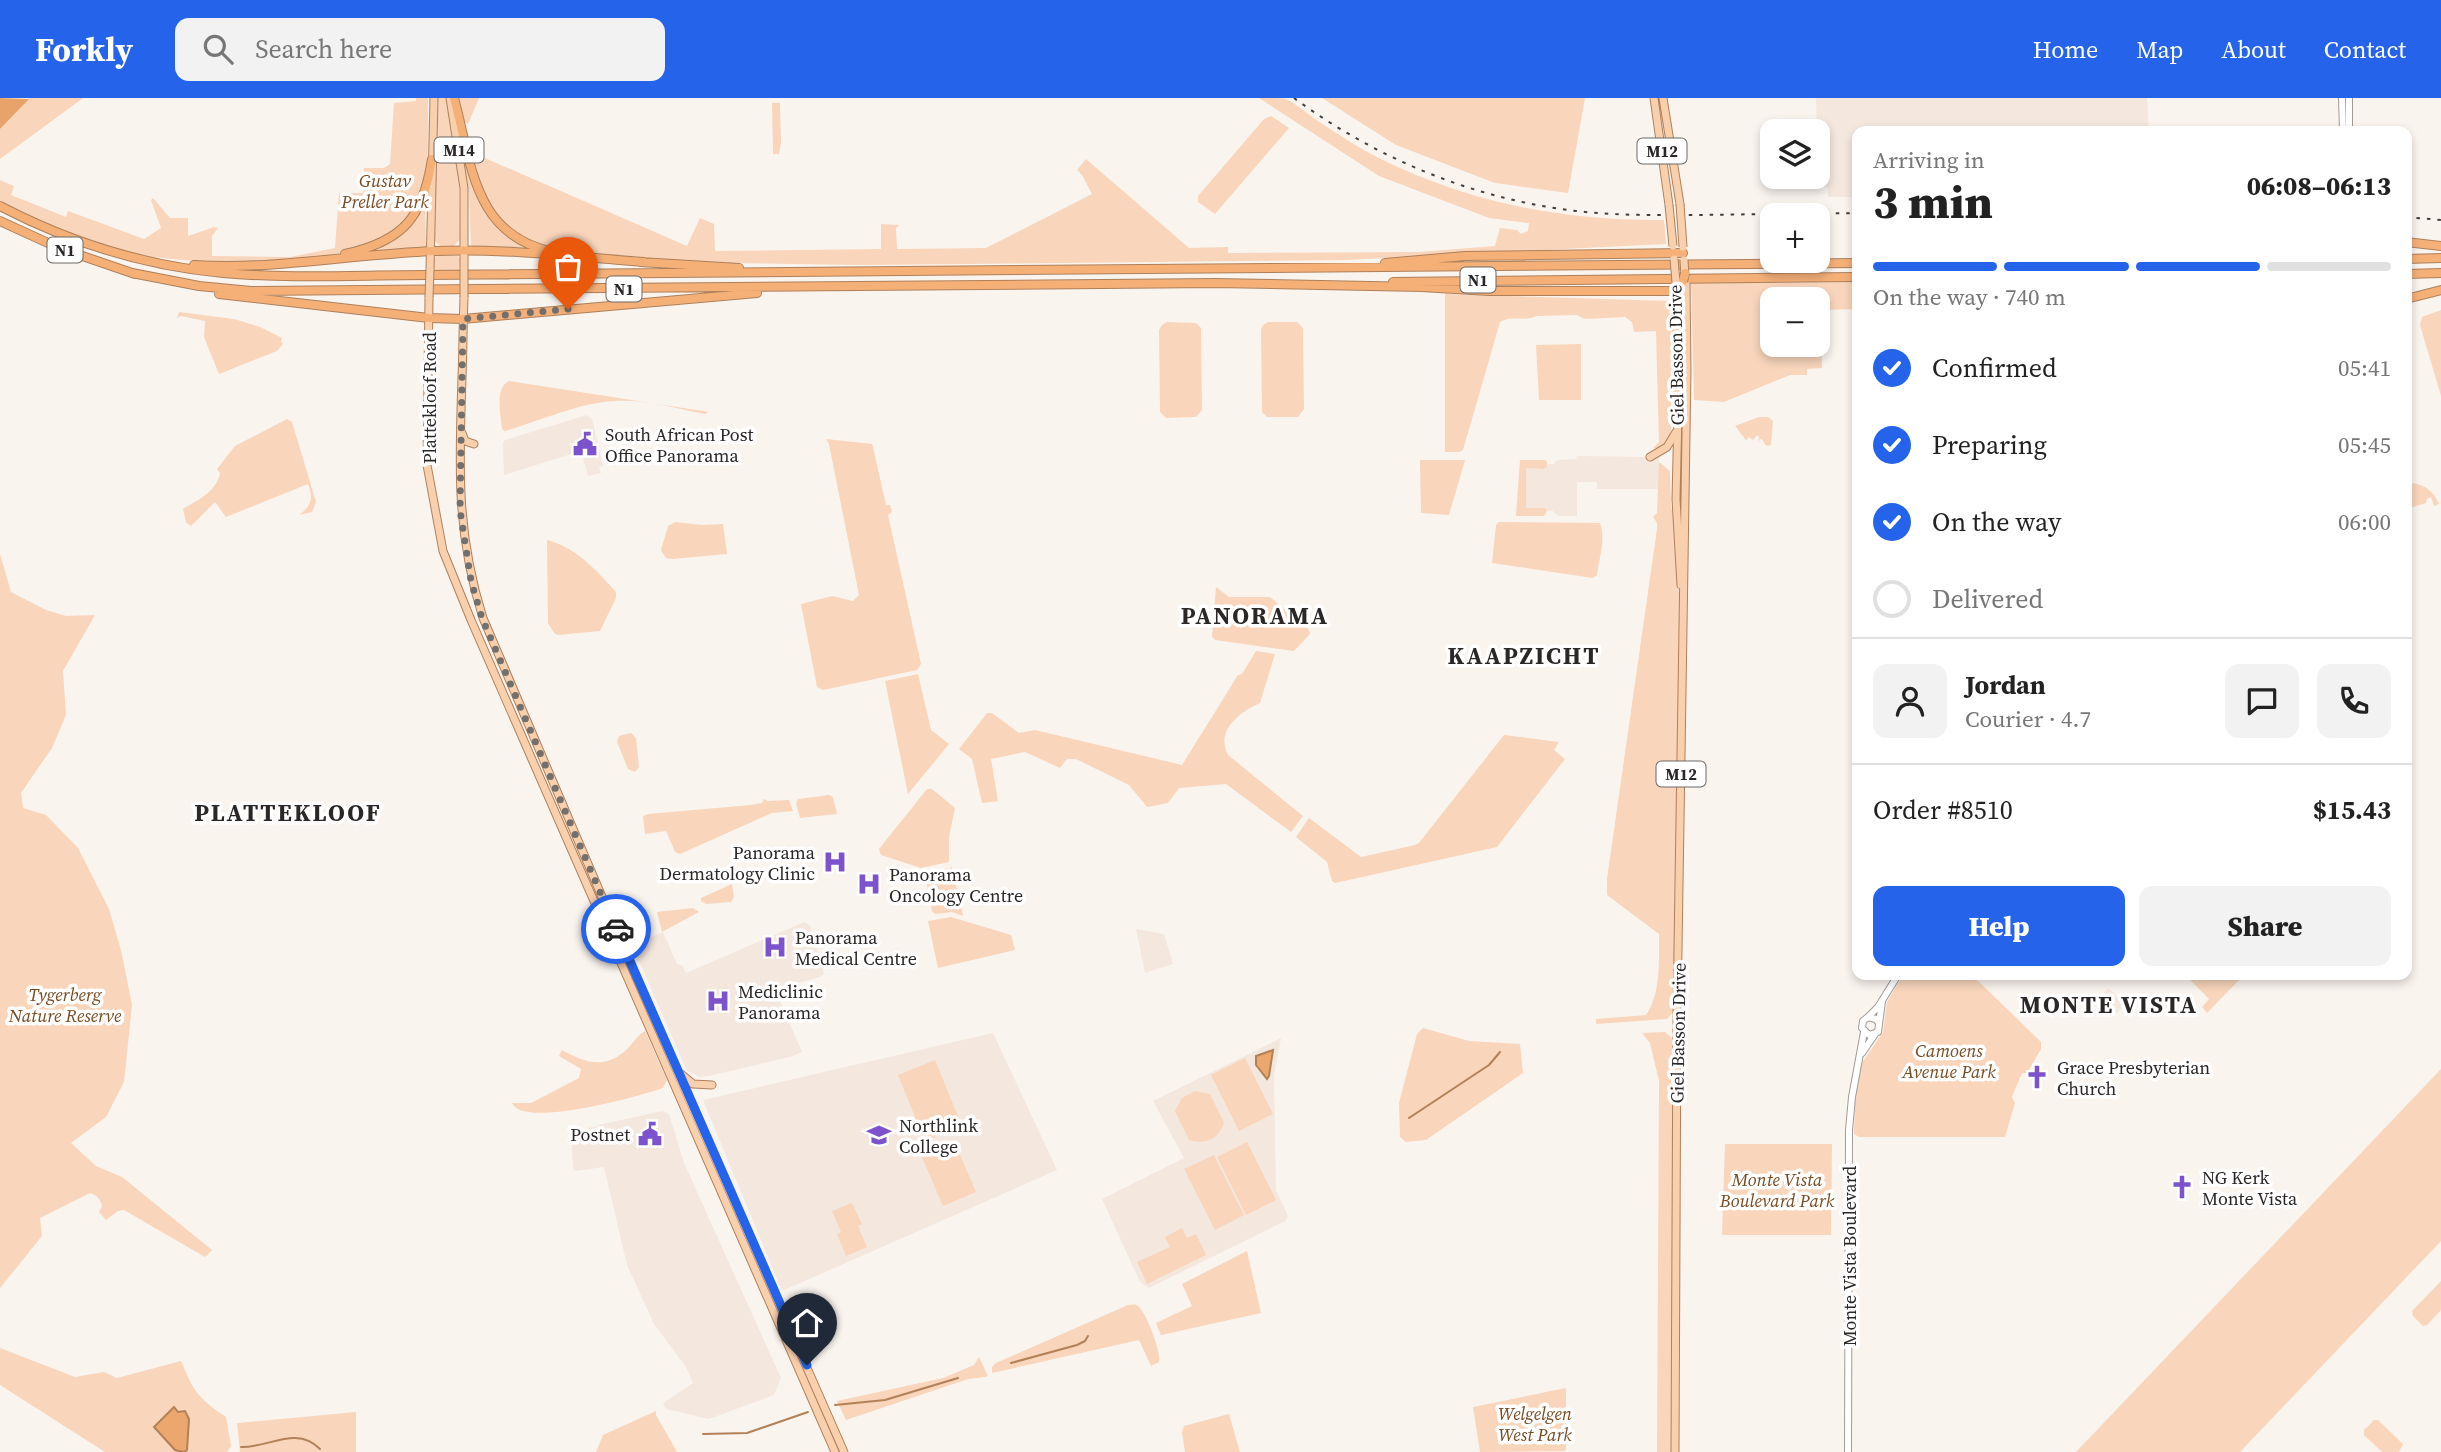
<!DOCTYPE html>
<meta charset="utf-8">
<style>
body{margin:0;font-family:"Source Serif 4",serif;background:#f2f2f2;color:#222;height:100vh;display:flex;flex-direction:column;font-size:26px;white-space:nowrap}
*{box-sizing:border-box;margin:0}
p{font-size:23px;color:#767676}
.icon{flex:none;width:38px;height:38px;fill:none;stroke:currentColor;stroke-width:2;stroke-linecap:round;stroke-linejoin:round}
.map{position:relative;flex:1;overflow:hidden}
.side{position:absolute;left:1852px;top:28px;width:560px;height:854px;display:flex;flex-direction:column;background:#fff;border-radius:14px;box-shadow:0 4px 10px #0003}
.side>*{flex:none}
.fabs{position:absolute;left:1760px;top:21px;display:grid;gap:14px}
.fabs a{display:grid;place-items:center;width:70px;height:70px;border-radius:14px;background:#fff;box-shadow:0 4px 10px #0003;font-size:35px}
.pin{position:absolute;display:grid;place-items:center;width:60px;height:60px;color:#fff;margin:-72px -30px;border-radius:50% 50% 50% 0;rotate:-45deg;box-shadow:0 0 7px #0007}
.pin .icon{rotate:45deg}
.courier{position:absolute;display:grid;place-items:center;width:70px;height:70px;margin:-35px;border:5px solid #2563eb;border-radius:50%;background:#fff;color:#222;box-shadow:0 2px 9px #0007}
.head em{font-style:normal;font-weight:800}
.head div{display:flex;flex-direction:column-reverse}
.head{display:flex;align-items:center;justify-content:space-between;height:119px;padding:0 21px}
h1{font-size:46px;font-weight:800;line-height:52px}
.bar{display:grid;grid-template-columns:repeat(4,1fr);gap:10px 7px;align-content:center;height:84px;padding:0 21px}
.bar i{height:9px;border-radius:5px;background:#e0e0e0}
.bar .active{background:#2563eb}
.bar p{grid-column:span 4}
.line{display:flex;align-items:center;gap:18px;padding:0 21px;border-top:2px solid #e0e0e0}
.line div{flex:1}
.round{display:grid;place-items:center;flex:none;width:74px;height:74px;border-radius:14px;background:#f2f2f2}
ol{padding:0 21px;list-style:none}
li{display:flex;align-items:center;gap:21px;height:77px}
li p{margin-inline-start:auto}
li .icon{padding:7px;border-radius:50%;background:#2563eb;color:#fff;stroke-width:4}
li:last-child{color:#767676}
li i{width:38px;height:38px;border:4px solid #e0e0e0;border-radius:50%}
.button{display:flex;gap:14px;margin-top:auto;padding:14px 21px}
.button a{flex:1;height:80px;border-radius:14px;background:#2563eb;color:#fff;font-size:28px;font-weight:800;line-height:80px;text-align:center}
.button a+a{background:#f2f2f2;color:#222}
header{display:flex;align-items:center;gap:42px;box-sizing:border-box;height:98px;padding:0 35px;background:#2563eb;color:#fff}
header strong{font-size:33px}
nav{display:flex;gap:38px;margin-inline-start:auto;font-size:24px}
.search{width:490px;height:63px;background:#f2f2f2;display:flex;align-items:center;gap:18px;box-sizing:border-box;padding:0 24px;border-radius:14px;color:#767676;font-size:26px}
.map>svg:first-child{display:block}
.built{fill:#f4e7de}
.green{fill:#f8d5bb;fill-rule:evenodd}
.forest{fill:#e7a36a}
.water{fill:#eca76e;stroke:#b28158;stroke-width:2}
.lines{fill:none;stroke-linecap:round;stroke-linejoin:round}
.stream{stroke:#b28158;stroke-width:2}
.secondary-casing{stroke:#a09b96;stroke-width:8}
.primary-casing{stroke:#ae805b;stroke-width:9}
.motorway-casing{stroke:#ae805b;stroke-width:10}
.secondary{stroke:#fff;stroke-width:6}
.primary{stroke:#f9d0ae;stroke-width:7}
.motorway{stroke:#f5b078;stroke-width:8}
.rail{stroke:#413e3d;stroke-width:2;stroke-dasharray:3.5 7;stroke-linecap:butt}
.primary-bridge-casing{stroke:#ae805b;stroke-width:9;stroke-linecap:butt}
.motorway-bridge-casing{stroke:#ae805b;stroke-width:10;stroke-linecap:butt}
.primary-bridge{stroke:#f9d0ae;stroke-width:7}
.motorway-bridge{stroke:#f5b078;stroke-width:8}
.done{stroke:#736f6c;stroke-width:7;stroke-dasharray:0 12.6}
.route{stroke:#2563eb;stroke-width:9}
.labels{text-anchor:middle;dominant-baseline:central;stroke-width:7;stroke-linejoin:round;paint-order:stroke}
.shield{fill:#fff;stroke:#6a6867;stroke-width:2}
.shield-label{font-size:16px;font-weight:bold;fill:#2a2726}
.park-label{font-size:18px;font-style:italic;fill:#794b21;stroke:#fff}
.street-label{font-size:18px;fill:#2a2726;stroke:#fff}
.poi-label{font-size:18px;fill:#2a2726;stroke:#fff;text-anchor:start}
.district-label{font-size:24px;font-weight:bold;letter-spacing:2px;fill:#2a2726;stroke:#fff}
</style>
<header>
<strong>Forkly</strong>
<div class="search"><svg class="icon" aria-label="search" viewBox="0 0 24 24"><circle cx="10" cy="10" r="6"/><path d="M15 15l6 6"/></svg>Search here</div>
<nav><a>Home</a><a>Map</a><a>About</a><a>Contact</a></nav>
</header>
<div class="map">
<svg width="2441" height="1354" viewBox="0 0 2441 1354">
<rect width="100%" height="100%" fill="#faf4ef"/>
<path class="built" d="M1816,0H2147L2149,33H1857V99H1828V90L1825,87L1824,78H1818Z
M587,317L592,321L603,368L599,369L601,375L588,378L581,353L504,377L503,345L505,342Z
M1577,358L1659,359V391H1597V384H1577V418H1558L1553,413H1547L1546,411L1526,410V370L1544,371L1548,366H1554L1557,362L1576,361Z
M804,824L810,827L824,876L820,879L775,891L802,954L790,959L709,978L700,979L687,973L632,847L663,834L677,866L683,868L686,875Z
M1136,831L1164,836L1173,866L1145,875Z
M2108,890L2126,906L2117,915L2099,901Z
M993,935L1057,1072L782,1193L703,1002Z
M1281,940L1274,978L1276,1092L1288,1118L1285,1123L1149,1190L1140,1184L1102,1101L1184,1060L1153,1003Z
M662,1013L669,1016L684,1065L781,1280L774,1297L709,1321L666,1311L663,1305L693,1285L686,1269L654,1226L627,1167L604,1069L576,1073L573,1070L571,1031L597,1029L598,1027Z"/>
<path class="green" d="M29,0H83L0,61V31Z
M416,0H428C428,32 431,82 415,110C410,119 399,132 390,137C337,170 194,169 134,155C87,144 41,126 0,103V82L14,88L11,97L66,119L68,113L144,141L161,130L151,102L153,100L170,120H188V138L214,129L218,130L212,138V158L290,159L335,150L339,95H363L364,70H384L390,66L394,5L416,3Z
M437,0H446L459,77L460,141L454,148H440L434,142Z
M458,0H479L468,26L463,23Z
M1259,0C1267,0 1279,0 1286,1C1298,7 1310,18 1321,25C1346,42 1372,58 1400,70C1484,108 1573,123 1664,122L1666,146L1346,162L862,167L665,164L572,152L546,148L526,141L508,129L493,113L484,95L475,64L478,57L687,148L700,120L714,126L715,153L881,151V126L899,127L896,130L897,151L986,150L1092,96L1082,77L1077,72L1086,61L1189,150L1228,149V155L1419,154L1495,148L1500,130L1517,132L1521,136L1528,133L1529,125L1489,120L1379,78Z
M1322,0H1585L1568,95L1495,85L1396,47Z
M772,5H780L781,45L779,56H773Z
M1271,18L1289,30L1215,116L1198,104V98L1264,21Z
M458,32C474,87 476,132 538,154L472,149L471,147L469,94Z
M425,103L426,148L425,150L368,156L366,153L387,145Z
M437,157L458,158L460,161L459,172L434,173V161Z
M1857,184V211L1821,212L1822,270L1807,271V277H1790L1724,304L1694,302L1691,185ZM1818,201V247H1773V201Z
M1445,196L1669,203L1671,212C1672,234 1678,330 1667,345C1666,347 1661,350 1659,351L1653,350L1659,344L1656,233L1634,234L1632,224L1625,219L1585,221L1577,217L1536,218C1525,224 1511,217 1500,224L1463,352L1459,354H1445Z
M2441,212V298L2420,227L2422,219Z
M179,214L234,221L260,229L282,240L281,243L283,246L277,253L219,276L204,239L205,223L181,218L177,220Z
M1167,224L1196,225L1201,230L1202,312L1196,319L1166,320L1160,314L1159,232L1162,227Z
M1268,224H1297L1303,230L1304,311L1298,319H1267L1262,314L1261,232L1263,227Z
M1581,246V302H1539L1536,247Z
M509,283L709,314L705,316C675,310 644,301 614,303C578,305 540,323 505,333L502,331C501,316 494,290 509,283Z
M1759,319H1768L1773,323L1771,346L1769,348L1765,347L1763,342L1760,341L1758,345L1759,339L1757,337L1753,342L1749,339L1746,342L1735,328Z
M287,321L292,324L316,404L312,414L299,417C311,408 314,401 308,386L226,419L215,404L191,428L186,424L183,411C198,402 217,393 220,375L217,371L235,348Z
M826,341L872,346L873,349L886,407H890L892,414L888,417L921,566L917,572L823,592L817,589L801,506L832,498L853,503L859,497L829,346Z
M1420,362H1465L1449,417L1421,415Z
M1520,362H1545L1547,364V368L1544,371L1526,370V410H1545L1547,413L1544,418H1516Z
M1659,364L1670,373L1671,408L1673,417L1680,509L1674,913L1667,921L1596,926V921L1646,917C1661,896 1659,861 1659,836L1607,797V781L1657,431V425L1653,419L1657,415Z
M2408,385C2423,385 2433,392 2439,406L2434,408L2431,399L2427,401L2426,405L2406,411Z
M675,424L702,427L723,426L727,456L672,461L666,460L661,452L668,428Z
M1499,424L1600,425C1606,440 1599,461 1597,477L1593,480L1492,465L1496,427Z
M547,442C576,449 597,473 616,494V500L600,533L558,537L554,535L548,525Z
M0,456L11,494L46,512L66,518L95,517L63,573L66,617L52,650L21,695L23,710L46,717L78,750L109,811L121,852L132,907L124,984L106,1019L71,1045L96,1068L122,1079L212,1152L205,1159L124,1112L118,1113L106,1122L99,1114L102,1108C100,1101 98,1098 90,1095L40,1120L42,1138L0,1190Z
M1216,489L1229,499H1270L1309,532L1310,536L1294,553L1215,542L1212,539Z
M1256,553L1275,556L1260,605C1240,614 1215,632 1228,657L1303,718L1291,734L1226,686L1179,690L1168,705L1147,709L1129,687L1076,661H1067L1060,670L1025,654L991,661L998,703L982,705L972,661L959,651L987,615H992L1019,635L1035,632L1182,667L1238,577L1242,576Z
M918,576L931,632L949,646L908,696L885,583Z
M631,635L636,640L639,669L635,674L628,671L617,644L619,638Z
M1504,637L1559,644L1554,652L1565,661L1497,749L1335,785L1332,783L1327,764L1296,739L1309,720L1361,759L1415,747L1419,745Z
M927,691H932L955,710L949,739V764L921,770L881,757L879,751Z
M829,697L833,699L837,716L800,720L796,705L798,701Z
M764,701L768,703L789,702L793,713L772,715L680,756L675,754L666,733L645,736L643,718L648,716L751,707L762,705Z
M952,769L963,818L952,814L935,816L932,813L925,777Z
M732,786L734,799L731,804L706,806L701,803V800Z
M693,810L699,814L662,834L657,814Z
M951,819L1011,837L1015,852L938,870L928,823Z
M1903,877H1972L2041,944V951L2027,975H2022L2012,999L2015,1005L2005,1039H1859L1854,1036L1855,1002L1862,965L1883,934L1887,904Z
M2179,877H2244L2207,915L2202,909L2209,901L2188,880L2185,882Z
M1423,930L1469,943L1520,946L1523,975L1426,1042L1406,1044L1400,1039L1399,1005L1417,936Z
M645,933L667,982L663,990C640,998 523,1031 512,1005H531L579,980L581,971L559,958L562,952C584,964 603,972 625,953C633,946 636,938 645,933Z
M1665,934L1674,942L1672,1354H1657L1659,983L1650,945L1642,935Z
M1245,960L1273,1016L1239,1033L1211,977Z
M935,962L962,1028L925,1043L898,977Z
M2441,971V1143L2240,1354H2076Z
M1195,993L1210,996L1224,1025C1219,1041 1206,1047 1189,1042L1175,1013L1182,1000Z
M954,1043L976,1094L943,1108L921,1057Z
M1247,1044L1276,1102L1246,1117L1217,1059Z
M1725,1046H1832L1831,1137H1722Z
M1214,1057L1244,1117L1215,1132L1184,1071Z
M852,1105L862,1126L858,1128L867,1149L846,1158L837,1136L841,1134L832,1113Z
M1182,1130L1187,1140L1196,1136L1206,1157L1147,1186L1137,1164L1170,1149L1165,1139Z
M1247,1153L1261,1215L1161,1237L1156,1225L1192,1208L1182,1186Z
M2441,1183V1212L2427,1227L2423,1228L2413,1218L2412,1213Z
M1128,1207C1133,1207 1135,1205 1139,1209C1147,1217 1161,1253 1159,1264L1151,1268L1139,1242L992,1275V1269L996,1265Z
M0,1250L75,1279L104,1274L117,1280L181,1263C194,1294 198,1300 226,1319L231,1348L227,1354H105L0,1287Z
M979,1259L988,1278L985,1279L968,1281L846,1322L837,1303L943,1280L974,1267Z
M1566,1290V1353L1480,1354L1473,1309Z
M656,1313V1317L677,1354H596L603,1337Z
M356,1314V1354H240L237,1325Z
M1229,1316L1240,1354H1185L1182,1334L1184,1328Z
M2378,1322L2403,1346L2399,1354H2382L2364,1337V1332L2374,1322Z"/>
<path class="forest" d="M0,0L29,1L0,31Z"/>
<path class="water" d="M1273,952L1269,978L1267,981L1256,967V958Z
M174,1309L178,1314L185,1313L189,1321L187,1352L184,1354L175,1352L154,1329Z"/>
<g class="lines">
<path class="stream" d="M1409,1020L1489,967L1500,954
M1011,1265L1077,1247L1085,1243L1088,1238
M835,1307L885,1302L958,1280
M703,1336L747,1335L808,1314
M241,1349C269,1350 296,1327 320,1351"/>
<g class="secondary-casing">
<path id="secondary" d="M2342,0L2343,33
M2349,0V33
M1867,920L1878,909L1898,877
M1879,925L1876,921L1868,919L1863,923L1862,930L1869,937L1878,934L1882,903
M1862,955L1875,936
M1848,1354L1849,1032L1852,999L1864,934"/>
</g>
<g class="primary-casing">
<path id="primary" d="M450,0L464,90V171
M1654,0L1669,107
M1663,0L1680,106
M430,172L434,0
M1676,187L1678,316L1676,401L1681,487
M429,199L427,367L443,453L471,522L835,1354
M464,199C463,226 463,253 462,280C459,368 456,435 483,520L682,986L844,1354
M462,335L465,343L474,346
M1650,359L1667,349L1676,334
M681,976L693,986L712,987
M1675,1354L1677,915L1687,272L1686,184"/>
</g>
<g class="motorway-casing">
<path id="motorway" d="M454,0C472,66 473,138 554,154
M0,108C69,144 146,168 223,175C290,181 359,177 426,177L1857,165
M0,123L59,150L135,176
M2406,144L2441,148
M345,156C404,143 423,119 432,61
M2406,161L2441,160
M640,164L739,170
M1385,165L1465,158L1683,155
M194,167C276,172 353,156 435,153C504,150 575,159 644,164
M132,175L199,188L251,193L1216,185L1421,189L1489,193H1670L1678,191L1683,183
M2406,176L2441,175
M1393,184L1857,179
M219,196L429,220L463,221L757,195
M2406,201L2441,192"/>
</g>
<use href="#secondary" class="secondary"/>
<use href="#primary" class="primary"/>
<use href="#motorway" class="motorway"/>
<path class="rail" d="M1294,0C1377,61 1474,101 1576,113C1618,118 1661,117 1703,117C1754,116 1806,116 1857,115
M2406,119L2441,122"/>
<g class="primary-bridge-casing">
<path id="primary-bridge" d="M1680,106L1683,149
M1669,107L1673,148
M1674,161L1676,184
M1684,162L1685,178
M429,199L430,172
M464,199V171"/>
</g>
<g class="motorway-bridge-casing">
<path id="motorway-bridge" d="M1683,183L1685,175"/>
</g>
<use href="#primary-bridge" class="primary-bridge"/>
<use href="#motorway-bridge" class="motorway-bridge"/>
</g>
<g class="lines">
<path class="done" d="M568,211L463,221L460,412L471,483L482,520L616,831"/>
<path class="route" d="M616,831L807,1267"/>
</g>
<defs>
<g id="civic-bare" transform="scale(1.89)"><path d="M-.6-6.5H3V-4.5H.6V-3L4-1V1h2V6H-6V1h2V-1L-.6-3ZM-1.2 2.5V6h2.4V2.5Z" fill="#7c53cc" stroke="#fff" stroke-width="2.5" paint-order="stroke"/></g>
<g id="hospital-bare" transform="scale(1.89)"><path d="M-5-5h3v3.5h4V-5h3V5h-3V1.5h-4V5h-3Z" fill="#7c53cc" stroke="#fff" stroke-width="2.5" paint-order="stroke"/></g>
<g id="church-bare" transform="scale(1.89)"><path d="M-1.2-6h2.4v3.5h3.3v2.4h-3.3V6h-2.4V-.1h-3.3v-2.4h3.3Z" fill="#7c53cc" stroke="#fff" stroke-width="2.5" paint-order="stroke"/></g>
<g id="university-bare" transform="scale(1.89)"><path d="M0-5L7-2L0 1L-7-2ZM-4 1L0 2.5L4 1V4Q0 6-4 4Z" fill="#7c53cc" stroke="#fff" stroke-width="2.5" paint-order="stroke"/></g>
</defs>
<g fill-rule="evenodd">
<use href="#civic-bare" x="585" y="346"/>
<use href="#hospital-bare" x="835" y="764"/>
<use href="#hospital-bare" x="869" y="786"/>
<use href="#hospital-bare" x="775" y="849"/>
<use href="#hospital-bare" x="718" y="903"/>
<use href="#church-bare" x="2037" y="979"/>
<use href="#civic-bare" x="650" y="1036"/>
<use href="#university-bare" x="879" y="1037"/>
<use href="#church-bare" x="2182" y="1089"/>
</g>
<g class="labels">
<g class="shield">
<rect x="434.5" y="39.5" width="49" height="25" rx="5"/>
<rect x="1637.5" y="40.5" width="49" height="25" rx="5"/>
<rect x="47.5" y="139.5" width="35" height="25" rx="5"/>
<rect x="1460.5" y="169.5" width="35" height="25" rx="5"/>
<rect x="606.5" y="178.5" width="35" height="25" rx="5"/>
<rect x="1656.5" y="663.5" width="49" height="25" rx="5"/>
</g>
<g class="shield-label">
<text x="459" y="52">M14</text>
<text x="1662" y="53">M12</text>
<text x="65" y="152">N1</text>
<text x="1478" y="182">N1</text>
<text x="624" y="191">N1</text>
<text x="1681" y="676">M12</text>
</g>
<g class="park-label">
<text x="385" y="82">Gustav<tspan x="385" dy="21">Preller Park</tspan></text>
<text x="65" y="896">Tygerberg<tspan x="65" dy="21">Nature Reserve</tspan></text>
<text x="1949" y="952">Camoens<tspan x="1949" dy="21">Avenue Park</tspan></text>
<text x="1777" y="1081">Monte Vista<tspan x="1777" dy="21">Boulevard Park</tspan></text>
<text x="1535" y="1315">Welgelgen<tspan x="1535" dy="21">West Park</tspan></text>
</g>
<g class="street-label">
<text transform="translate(1676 257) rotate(-91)">Giel Basson Drive</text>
<text transform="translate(429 300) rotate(-90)">Plattekloof Road</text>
<text transform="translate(1678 935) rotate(-89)">Giel Basson Drive</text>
<text transform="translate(1849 1158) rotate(-90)">Monte Vista Boulevard</text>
</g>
<g class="poi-label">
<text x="605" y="336">South African Post<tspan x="605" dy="21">Office Panorama</tspan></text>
<text x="815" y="754" text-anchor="end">Panorama<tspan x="815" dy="21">Dermatology Clinic</tspan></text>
<text x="889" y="776">Panorama<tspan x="889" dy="21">Oncology Centre</tspan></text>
<text x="795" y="839">Panorama<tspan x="795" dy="21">Medical Centre</tspan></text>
<text x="738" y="893">Mediclinic<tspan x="738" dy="21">Panorama</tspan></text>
<text x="2057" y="969">Grace Presbyterian<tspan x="2057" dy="21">Church</tspan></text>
<text x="899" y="1027">Northlink<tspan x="899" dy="21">College</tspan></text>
<text x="630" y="1036" text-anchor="end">Postnet</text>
<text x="2202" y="1079">NG Kerk<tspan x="2202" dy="21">Monte Vista</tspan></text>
</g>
<g class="district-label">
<text x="1255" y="517">PANORAMA</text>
<text x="1524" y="557">KAAPZICHT</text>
<text x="288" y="714">PLATTEKLOOF</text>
<text x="2109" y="906">MONTE VISTA</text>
</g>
</g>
</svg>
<div class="fabs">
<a><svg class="icon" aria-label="layers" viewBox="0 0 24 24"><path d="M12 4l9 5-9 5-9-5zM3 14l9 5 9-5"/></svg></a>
<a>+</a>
<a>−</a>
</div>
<div class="pin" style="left:568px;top:211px;background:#ea580c"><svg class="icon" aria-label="bag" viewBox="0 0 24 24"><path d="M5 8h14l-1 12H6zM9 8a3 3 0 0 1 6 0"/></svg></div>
<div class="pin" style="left:807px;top:1267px;background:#1f2937"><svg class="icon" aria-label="home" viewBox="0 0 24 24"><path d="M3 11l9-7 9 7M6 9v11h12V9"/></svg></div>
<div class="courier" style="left:616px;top:831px"><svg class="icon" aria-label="car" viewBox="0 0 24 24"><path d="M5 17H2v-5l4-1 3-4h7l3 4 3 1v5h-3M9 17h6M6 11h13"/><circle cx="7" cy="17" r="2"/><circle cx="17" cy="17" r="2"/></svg></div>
<section class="side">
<div class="head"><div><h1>3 min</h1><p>Arriving in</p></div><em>06:08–06:13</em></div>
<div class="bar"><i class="active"></i><i class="active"></i><i class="active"></i><i></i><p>On the way · 740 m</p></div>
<ol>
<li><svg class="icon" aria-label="check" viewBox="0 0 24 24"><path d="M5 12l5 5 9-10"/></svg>Confirmed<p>05:41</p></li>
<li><svg class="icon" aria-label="check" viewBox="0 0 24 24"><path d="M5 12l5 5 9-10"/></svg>Preparing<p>05:45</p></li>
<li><svg class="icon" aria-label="check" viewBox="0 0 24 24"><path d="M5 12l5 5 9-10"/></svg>On the way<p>06:00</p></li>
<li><i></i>Delivered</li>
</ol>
<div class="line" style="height:126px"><a class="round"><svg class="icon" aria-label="person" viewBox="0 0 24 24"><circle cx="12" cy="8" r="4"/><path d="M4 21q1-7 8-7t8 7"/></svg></a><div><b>Jordan</b><p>Courier · 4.7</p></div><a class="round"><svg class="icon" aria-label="chat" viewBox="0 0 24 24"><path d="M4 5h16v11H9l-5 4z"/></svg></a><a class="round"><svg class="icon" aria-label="phone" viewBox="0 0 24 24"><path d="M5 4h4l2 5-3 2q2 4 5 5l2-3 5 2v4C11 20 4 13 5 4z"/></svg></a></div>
<div class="line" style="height:91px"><div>Order #8510</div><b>$15.43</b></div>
<div class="button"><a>Help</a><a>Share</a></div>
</section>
</div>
